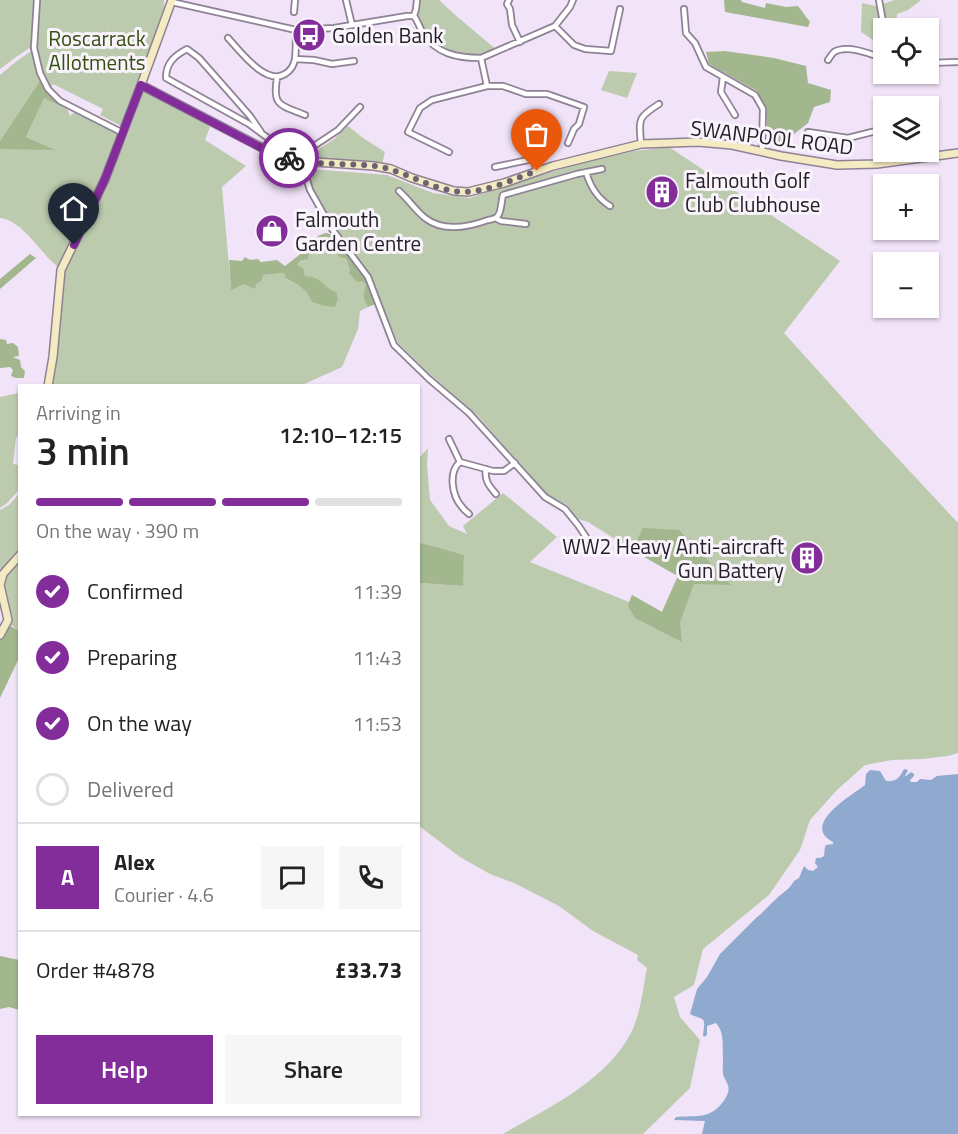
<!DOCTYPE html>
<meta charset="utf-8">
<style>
body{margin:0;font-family:"Titillium Web",sans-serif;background:#f6f6f6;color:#222;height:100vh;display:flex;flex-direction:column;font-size:22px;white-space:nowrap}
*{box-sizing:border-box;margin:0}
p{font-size:20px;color:#767676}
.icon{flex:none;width:33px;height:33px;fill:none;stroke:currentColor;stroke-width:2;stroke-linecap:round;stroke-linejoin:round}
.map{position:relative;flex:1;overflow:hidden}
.side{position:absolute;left:18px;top:384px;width:402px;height:732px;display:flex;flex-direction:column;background:#fff;border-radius:0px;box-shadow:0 2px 4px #0004}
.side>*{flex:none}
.buttons{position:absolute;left:873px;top:18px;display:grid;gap:12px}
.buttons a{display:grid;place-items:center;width:66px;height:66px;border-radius:0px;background:#fff;box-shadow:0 2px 4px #0004;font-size:30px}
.pin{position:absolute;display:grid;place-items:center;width:51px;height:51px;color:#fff;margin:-62px -26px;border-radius:50% 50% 50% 0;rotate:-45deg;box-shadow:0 0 6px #0007}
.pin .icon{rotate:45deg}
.courier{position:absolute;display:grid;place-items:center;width:60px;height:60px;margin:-30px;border:4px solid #832d9b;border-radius:50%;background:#fff;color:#222;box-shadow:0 2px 8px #0007}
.overview em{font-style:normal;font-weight:600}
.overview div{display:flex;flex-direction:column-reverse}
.overview{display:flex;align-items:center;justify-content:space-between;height:102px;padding:0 18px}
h1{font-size:39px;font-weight:600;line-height:45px}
.bar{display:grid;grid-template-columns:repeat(4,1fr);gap:9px 6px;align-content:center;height:72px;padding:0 18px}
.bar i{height:8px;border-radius:4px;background:#e0e0e0}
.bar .on{background:#832d9b}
.bar p{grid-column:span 4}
.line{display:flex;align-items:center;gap:15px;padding:0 18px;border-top:2px solid #e0e0e0}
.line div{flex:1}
.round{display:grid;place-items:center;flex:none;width:63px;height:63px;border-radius:0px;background:#f6f6f6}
ol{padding:0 18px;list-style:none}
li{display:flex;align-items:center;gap:18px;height:66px}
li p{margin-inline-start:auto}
li .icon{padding:6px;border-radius:50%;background:#832d9b;color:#fff;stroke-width:4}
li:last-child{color:#767676}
li i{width:33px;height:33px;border:3px solid #e0e0e0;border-radius:50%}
.button{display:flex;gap:12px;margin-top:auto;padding:12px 18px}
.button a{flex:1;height:69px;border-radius:0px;background:#832d9b;color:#fff;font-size:24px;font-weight:600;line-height:69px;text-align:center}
.button a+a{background:#f6f6f6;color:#222}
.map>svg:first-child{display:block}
.green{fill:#bccbae}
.forest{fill:#a2b78d}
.water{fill:#8fa9cf}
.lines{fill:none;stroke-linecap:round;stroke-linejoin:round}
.street-casing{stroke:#8f8295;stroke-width:8}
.secondary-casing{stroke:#8f8295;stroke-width:10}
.street{stroke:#fff;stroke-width:4.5}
.secondary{stroke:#f5ebc2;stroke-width:7}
.done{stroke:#6c6470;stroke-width:6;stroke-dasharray:0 10.8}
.route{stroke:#832d9b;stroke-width:8}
.labels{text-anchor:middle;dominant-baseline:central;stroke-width:6;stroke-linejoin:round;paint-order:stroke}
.poi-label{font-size:21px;fill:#252027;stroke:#f9f3fc;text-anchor:start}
.park-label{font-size:21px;fill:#354f10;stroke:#f9f3fc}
.street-label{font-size:21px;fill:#252027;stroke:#f9f3fc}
</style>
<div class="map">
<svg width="958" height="1134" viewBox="0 0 958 1134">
<rect width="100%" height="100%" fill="#f1e3f8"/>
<path class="green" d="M0,0H34L31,47L16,57L0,69Z
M41,0H164V9L123,127L100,115L103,109L53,84L50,90L42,73L36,47L39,1Z
M417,0H439L454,14L498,51L481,58L453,56L435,46L414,16Z
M894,0H921L908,10L897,14L896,28H884L883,47L861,32L862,3L880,7V5Z
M33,50L41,79L0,141V75L18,60Z
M609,71L637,73L627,98L601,90Z
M144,91L199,119L210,127L205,140L246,166L222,187L231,289L244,284H255L262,275L284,273L285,278C298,284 306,289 312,302L332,291L305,276L296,265L300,261L308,259L309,254L315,249H325L330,245C348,250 347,275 366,284C363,295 361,296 368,307L360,311L358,329L342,367L302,385H48L61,270L48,258L44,253C32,240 18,220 0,218V149H54L26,137L44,97L67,108L70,116L76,111L121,134L74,249L126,139Z
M348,126L363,138L385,152L382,164L316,158L319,149L334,139Z
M669,147L840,261L784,333L877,436L958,523V753L948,756L921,759L892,760L865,765L837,790L810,820L800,850L769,895L703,949L694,985L674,997L680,1017L700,1040L690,1088L643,1134H503C549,1107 607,1081 632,1031C641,1011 643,988 647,968L637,960L638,955L593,931L559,906L514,883L490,874L460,857L419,826V583L462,586L464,556L419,542V458L428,448L427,465L430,500L449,526L467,534L463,526L503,493L557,537L530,562L629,602L632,595L662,612L678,576L632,550L588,522L578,519L567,505L547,494L478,416L432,376L398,343L370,276L335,228L312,187L308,173L311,169L387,175L433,193L469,198L574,165L634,151Z
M19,393V434L16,438L13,464L19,465V490L7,503L0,508V397Z
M19,494V553L3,571L0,568V510L9,505Z
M19,555V631H18L13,626L7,624L1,585L4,574Z"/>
<path class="forest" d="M724,0H741L742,2L765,8L766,3L786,7L798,6L810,22L808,27L725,12Z
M725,51L774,58L806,66L808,83L831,90L830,102L814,107L808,123L784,142L767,144V115L757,91L709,64L706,52Z
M41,79L47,90L61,106L44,98L26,137L56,150L0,149V141Z
M325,233L336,235L368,277L378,303L368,307C361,296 363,295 366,284L361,281L357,282L349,273L350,269L346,259L338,256L337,247L330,245L325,249H315L309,254L308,259L300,261L297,265L303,268L305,276C323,277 322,287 336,292L338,299L335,307L325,306L312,302C306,289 298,284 285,278L284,273L263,275L262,280L256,284L255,289L244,284L231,290L229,260L242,261L245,257L250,260L258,259L261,262L277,260L285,266L316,242L318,236Z
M30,254L36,258L0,289V279Z
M0,339L6,340L7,344L13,343L18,347L19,356L13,357L20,360L21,367L25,371L24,378H16L11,376L13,370L10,367L0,368Z
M643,528L679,530L731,585L694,584L680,622L682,642L635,618L628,606L632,595L662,612L678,576L632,550Z
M418,542L464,555L463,586L419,583Z
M7,624L19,631V658L0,698V636Z
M0,956L19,960V1010L9,1007L0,1009Z"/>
<path class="water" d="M904,769L908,770L905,776H906L911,772L914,774V776L910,780L911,782H917L920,779L931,780L937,776L958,774V1134H702L705,1121L674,1120L676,1117C698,1115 711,1120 725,1099C727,1095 730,1090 728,1086C728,1083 725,1080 724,1077C722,1072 723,1064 723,1059C722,1046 725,1033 716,1023L707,1026V1035L704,1037L703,1035C706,1015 704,1021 690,1014L697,989L707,977L720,954L757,917C764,912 769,905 776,899C782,893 790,889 794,881L799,878L804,866L808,870L813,871L818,867L815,863L816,858C829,858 822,852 826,845L833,844V842C800,825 852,795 865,785L866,774L870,770L880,771L886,781C897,782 900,777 904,769Z"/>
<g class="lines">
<g class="street-casing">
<path id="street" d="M37,0L34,48L40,73L48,89L60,101L123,133
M346,0L352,25
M509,0L507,4L510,9L512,25L520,42
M879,0L884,28
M172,2L296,30L334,28L407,16H414
M684,9L686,33L695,43L706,67L755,95L763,109L762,152
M294,12L295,0
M414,16C418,21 419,27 423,33C436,54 458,58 481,58L555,26L570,7L573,0
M414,16L416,9L417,0
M555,26L574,45L585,49L611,51L620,9
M228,38C240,51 266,86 285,74C290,71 294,65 295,59C296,50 296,39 296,30
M295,59L314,60L332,64L354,61
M828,60C830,57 832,54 834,52C847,44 871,54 884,59
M928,63L958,62
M723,77L721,92L735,115
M277,78C272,107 281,105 305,115
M487,86H503L526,94H547L584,107L579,124L574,129L568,143
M261,132L250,116L199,58L187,49C174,56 166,63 166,78L249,124L272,141L271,152
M808,132L848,138L884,129
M641,144C639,119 637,118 659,104
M449,152L408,132L420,108L432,100L487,86L481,58
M296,160L305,152L338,130L360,107
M301,161L310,190L332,229L368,277L394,345L429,379L469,413L545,497L565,509L578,525L590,543
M495,167L533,159L537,171
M586,172C590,186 597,198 610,206
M399,191C409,200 416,211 425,218C443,232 469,227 488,220C490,220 496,218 497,217C502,212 501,201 503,195L577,174L602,169
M495,218L501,221L526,224
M449,439L460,462
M486,469C484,480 489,486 496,494
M469,514C467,512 464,510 462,507C452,496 448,472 460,462L493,471H504L515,463"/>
</g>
<g class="secondary-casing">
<path id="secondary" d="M141,85L278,156L301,161L374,166L391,169L412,178L454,191L468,192L504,183L553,166L641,144L698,142L732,145L781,156L837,165L877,164L958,153
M48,386L53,357L61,270L105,179L141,85L172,0
M0,635L8,620L0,585L3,574L20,555"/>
</g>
<use href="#street" class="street"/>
<use href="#secondary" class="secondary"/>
</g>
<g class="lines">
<path class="done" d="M289,158C317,166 347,163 375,166C403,170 426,187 454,191C479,196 513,179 537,171"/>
<path class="route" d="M74,245L105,179L141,85L258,146L278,156L289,158"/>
</g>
<defs>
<g id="bus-disc" transform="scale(1.725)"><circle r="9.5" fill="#832d9b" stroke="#f9f3fc"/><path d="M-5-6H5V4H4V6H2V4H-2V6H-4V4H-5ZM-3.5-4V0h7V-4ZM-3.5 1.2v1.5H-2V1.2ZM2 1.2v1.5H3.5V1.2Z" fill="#fff"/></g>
<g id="building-disc" transform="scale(1.725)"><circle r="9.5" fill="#832d9b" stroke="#f9f3fc"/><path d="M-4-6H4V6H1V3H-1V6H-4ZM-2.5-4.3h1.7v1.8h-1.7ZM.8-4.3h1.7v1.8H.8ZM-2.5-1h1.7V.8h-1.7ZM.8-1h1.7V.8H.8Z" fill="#fff"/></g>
<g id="shop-disc" transform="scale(1.725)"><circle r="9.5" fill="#832d9b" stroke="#f9f3fc"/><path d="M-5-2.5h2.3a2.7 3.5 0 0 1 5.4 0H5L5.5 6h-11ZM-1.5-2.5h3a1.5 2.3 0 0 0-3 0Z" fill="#fff"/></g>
</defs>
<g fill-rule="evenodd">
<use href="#bus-disc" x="309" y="35"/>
<use href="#building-disc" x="662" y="192"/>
<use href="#shop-disc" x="272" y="231"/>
<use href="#building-disc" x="807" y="558"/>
</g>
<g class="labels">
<g class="poi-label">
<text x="332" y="35">Golden Bank</text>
<text x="685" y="180">Falmouth Golf<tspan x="685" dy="24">Club Clubhouse</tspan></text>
<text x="295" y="219">Falmouth<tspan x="295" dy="24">Garden Centre</tspan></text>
<text x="784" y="546" text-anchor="end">WW2 Heavy Anti-aircraft<tspan x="784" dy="24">Gun Battery</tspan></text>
</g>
<g class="park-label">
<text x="97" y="38">Roscarrack<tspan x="97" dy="24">Allotments</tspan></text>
</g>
<g class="street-label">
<text transform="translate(772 137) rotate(7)">SWANPOOL ROAD</text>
</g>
</g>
</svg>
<div class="buttons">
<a><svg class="icon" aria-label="locate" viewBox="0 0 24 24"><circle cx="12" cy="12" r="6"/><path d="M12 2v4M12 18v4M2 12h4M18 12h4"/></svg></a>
<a><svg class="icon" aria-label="layers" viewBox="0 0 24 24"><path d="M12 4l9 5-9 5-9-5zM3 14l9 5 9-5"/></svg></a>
<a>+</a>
<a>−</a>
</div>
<div class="pin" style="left:537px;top:171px;background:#ea580c"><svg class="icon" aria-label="bag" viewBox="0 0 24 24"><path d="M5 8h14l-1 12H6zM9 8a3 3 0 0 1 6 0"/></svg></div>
<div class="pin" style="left:74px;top:245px;background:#1f2937"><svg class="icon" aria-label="home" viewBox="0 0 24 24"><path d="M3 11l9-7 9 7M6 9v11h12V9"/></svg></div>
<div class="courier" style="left:289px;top:158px"><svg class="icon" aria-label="bike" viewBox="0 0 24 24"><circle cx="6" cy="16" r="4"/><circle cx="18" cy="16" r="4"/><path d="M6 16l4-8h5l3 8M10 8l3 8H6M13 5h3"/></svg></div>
<section class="side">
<div class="overview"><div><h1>3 min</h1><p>Arriving in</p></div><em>12:10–12:15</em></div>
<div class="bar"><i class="on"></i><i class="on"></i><i class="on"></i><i></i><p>On the way · 390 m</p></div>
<ol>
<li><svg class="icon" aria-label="check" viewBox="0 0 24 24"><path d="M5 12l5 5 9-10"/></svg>Confirmed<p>11:39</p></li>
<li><svg class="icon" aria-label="check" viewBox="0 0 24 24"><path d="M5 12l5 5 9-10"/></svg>Preparing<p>11:43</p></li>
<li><svg class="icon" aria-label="check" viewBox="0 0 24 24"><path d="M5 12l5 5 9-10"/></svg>On the way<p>11:53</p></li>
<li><i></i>Delivered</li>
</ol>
<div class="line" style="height:108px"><b class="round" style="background:#832d9b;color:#fff">A</b><div><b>Alex</b><p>Courier · 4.6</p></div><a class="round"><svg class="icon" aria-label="chat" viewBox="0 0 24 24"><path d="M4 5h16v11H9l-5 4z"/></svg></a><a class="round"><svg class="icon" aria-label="phone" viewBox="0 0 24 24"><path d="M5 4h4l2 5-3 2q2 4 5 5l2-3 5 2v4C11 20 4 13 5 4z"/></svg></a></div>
<div class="line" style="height:78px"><div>Order #4878</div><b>£33.73</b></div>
<div class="button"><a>Help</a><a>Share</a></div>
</section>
</div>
